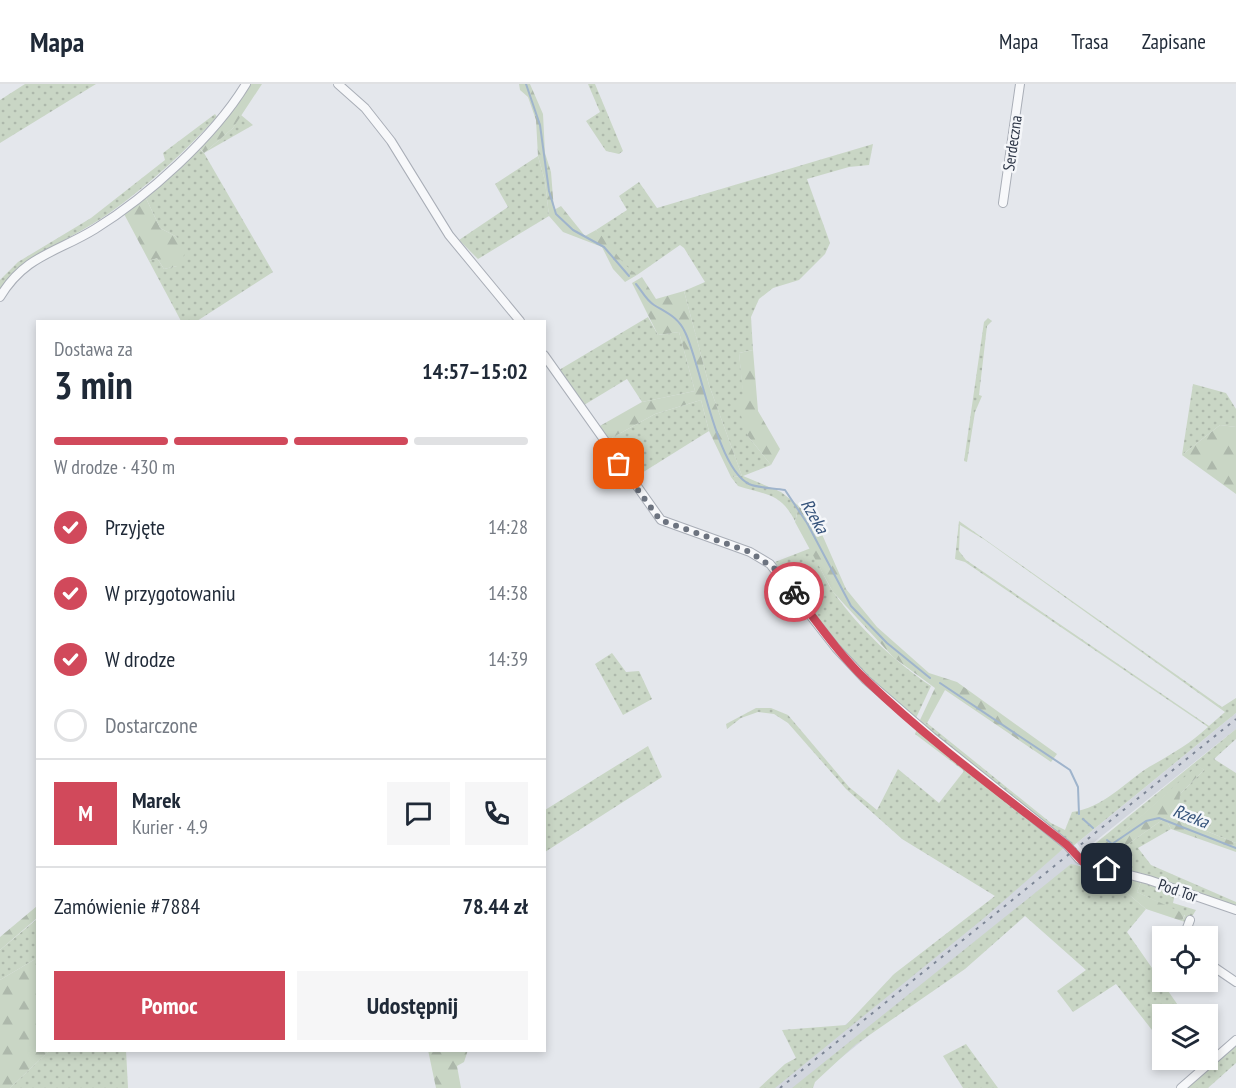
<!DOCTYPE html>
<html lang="pl">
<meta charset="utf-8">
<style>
body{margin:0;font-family:"PT Sans Narrow",sans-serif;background:#f6f6f7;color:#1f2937;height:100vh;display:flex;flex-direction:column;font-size:22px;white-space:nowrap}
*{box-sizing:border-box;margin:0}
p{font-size:20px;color:#747a83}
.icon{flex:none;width:33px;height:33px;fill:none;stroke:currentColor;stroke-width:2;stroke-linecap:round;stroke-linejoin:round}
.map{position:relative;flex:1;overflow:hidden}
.drawer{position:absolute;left:36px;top:236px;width:510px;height:732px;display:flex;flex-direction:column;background:#fff;border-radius:0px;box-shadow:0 3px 9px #0003}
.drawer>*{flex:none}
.buttons{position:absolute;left:1152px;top:842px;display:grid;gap:12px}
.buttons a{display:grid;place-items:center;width:66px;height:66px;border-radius:0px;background:#fff;box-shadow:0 3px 9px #0003;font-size:30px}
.pin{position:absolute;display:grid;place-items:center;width:51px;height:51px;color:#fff;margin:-26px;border-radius:12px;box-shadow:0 3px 9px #0006}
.courier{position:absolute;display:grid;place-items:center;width:60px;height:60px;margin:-30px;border:4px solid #d1495b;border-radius:50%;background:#fff;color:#222;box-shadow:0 2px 8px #0007}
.headline em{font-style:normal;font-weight:700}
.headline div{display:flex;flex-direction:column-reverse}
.headline{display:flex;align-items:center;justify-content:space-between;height:102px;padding:0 18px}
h1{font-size:39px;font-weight:700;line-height:45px}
.bar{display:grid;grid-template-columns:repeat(4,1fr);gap:9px 6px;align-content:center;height:72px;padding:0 18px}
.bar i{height:8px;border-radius:4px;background:#e0e1e3}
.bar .selected{background:#d1495b}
.bar p{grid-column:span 4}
.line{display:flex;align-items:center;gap:15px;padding:0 18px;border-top:2px solid #e0e1e3}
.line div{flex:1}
.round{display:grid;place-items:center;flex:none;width:63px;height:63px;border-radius:0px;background:#f6f6f7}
ol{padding:0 18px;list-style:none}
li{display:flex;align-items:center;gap:18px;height:66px}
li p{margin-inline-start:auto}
li .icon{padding:6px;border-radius:50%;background:#d1495b;color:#fff;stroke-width:4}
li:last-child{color:#747a83}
li i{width:33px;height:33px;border:3px solid #e0e1e3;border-radius:50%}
.cta{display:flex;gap:12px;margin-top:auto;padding:12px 18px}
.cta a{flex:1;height:69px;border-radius:0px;background:#d1495b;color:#fff;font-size:24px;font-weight:700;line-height:69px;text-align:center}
.cta a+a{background:#f6f6f7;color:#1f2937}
header{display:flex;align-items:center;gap:36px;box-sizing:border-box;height:84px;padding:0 30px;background:#fff;border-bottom:2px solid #e0e1e3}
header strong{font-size:28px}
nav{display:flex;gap:33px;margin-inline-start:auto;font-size:21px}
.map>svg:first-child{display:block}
.built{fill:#d2d6de}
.grass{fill:url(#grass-dots);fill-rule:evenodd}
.forest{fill:url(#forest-firs)}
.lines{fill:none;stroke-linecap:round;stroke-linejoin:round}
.stream{stroke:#9fb4cc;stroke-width:2}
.minor-casing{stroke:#a9aeb7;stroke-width:10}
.minor{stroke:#f7f8fa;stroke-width:8}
.rail{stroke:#7d8696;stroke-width:2;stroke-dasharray:3 6;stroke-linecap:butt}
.done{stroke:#6c737f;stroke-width:6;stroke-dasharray:0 10.8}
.route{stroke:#d1495b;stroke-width:8}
.labels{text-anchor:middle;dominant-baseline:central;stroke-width:5;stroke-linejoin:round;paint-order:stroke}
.street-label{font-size:16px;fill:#2b3445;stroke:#f4f6f9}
.water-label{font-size:18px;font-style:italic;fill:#34527a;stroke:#f4f6f9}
</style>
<header>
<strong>Mapa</strong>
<nav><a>Mapa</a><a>Trasa</a><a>Zapisane</a></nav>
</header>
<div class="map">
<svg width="1236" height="1004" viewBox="0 0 1236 1004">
<defs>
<pattern id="grass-dots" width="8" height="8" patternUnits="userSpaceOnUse" patternTransform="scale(1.5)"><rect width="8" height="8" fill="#c9d6c5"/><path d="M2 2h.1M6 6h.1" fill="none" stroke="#adb8ab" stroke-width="1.8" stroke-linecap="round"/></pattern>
<pattern id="forest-firs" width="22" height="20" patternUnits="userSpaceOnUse" patternTransform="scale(1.5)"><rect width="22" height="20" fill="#c9d6c5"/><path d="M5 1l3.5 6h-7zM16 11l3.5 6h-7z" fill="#adb8ab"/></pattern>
</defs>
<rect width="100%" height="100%" fill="#e4e7ec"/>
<path class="built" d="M1236,629V645L1083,767L1077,759Z
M1064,764L1080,780L804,1004H767Z"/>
<path class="grass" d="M25,0H96L0,59V16Z
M588,0H595L623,67L619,70L606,67L586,37L600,28Z
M215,30L217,33C183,69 148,102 108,130C69,157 30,168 0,206V196L18,178L91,134L165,76L163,69Z
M241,31L253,41L204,69L273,188L197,237H181L149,177L157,174L164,185L177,182V153L160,144L145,112L199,64L204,69L233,44Z
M873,60L869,81L849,83L807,95L830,159L825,170L799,196L773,204L759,215L751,233L753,266L739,269L748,352L771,381L743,392L781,408L799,422L795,437C780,408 765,411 738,402L731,393L742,392L709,301L684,207L705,198L684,164L680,161L637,191L625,183L596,146L627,126L619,112L639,98L657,124Z
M538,72L545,97L549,132L478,175L459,156L508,123L495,100Z
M648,233L658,251L679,248L695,307L642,318L627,295L584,321L559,286Z
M988,234L992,237L987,242L979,311L982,312L975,328L967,378L964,377L984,238Z
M1193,300L1226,309L1236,325V343L1220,341L1182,371Z
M701,316L709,347L637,392L608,356L655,330Z
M959,437L1219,621L1222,623L1236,614V629L1072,763L922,640L927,639L1051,739L1065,746L1072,728C1103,724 1124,699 1149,683C1170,671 1190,660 1208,643L965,478L955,475ZM960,441L985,456L1225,628L1209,642L966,476L959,467Z
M811,464C818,478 825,496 834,509C859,544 895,578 931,602L916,634H912L845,571L775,478Z
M612,569L626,588L639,587L652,615L623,631L595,580Z
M756,624H771L788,631L849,703L877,726L898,685L939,719L964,687L915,650L917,645L1064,764L984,834L775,1004H759L785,980L796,974L782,946L846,941L894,890L995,812L902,755L846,705L788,639L774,630L758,628L741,634L727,645L726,640Z
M1236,645V655L1214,675L1236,689V759L1179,736L1180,710L1204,686L1198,682L1091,777L1080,772Z
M648,662L662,693L545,768V726Z
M1165,734L1171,745L1138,764L1151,781L1236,818V822L1123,785L1127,776L1121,765Z
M1071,780L1092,785L1087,799L1127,809L1146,825L1127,848L1182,927L1177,930H1162V940L1152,946L1116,900L1073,928L1057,907L1086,886L1025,832L965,885L855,961L815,998L813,1004H792Z
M1141,798L1175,810L1173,819L1196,826L1188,839L1182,837L1185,831L1137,808Z
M37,835V874L0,896V866Z
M966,960L998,1004H963L943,972Z
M1236,961V979L1208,1004H1186Z
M50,966H126L128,1004H10Z"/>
<path class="forest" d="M251,0H262L233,44L204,69L200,64Z
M519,0H530L543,30L545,69L551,88L554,126L561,122L585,152L596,146C611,160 620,179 637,191L625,198L613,185L602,163L563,148L549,132L545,97L538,72L536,36L528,13L520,6Z
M145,112L160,144L177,153L186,168L177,182L164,185L157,174L149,177L123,128Z
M642,193L656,215L684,207L709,301L742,392L731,393L709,347L701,316L655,330L608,356L598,343L642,318L695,307L679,248L658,251L632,199Z
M753,266L758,327L780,365L771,381L748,352L737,320L743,311L739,269Z
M1220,341L1236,343V410L1182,371Z
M799,422L814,432L846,505L877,543L929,589L957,598L1057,670L1051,678L945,606L927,639L922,640L920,636L935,604L893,573L833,508L795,438Z
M1198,681L1204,686L1180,710L1179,736L1236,759V768L1171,745L1165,734L1121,765L1127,776L1123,785L1091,777Z
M1092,785L1141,798L1137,808L1185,830L1182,837L1146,825L1127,809L1120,813L1087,799Z
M37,822V834L0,866V853Z
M37,874L38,966H50L10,1004H0V896Z
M428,966H468L464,978L457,982L461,1004H436Z"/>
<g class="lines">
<path class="stream" d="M526,0L540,41L549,107L556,130L573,146L604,163L629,192
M636,200C642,207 646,216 654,221C667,229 678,233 685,248C701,280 716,384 749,400C758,404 774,404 785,406L807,439L851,522L887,559L930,594
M940,599L1070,686L1078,703L1079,730
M1083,735L1093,744
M1107,756L1112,760L1146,737L1159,734L1236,764"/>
<g class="minor-casing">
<path id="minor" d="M338,0L365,24L391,57L449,151L520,237
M1003,119L1020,0
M0,213C25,171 58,168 95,145C147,113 214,53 246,0
M544,271L661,436L750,468L770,480L836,564L866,596L932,653L1067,761L1079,775L1088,780L1149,796L1236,826
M1184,852L1190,836
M1208,879L1236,898
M1181,1004L1236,956"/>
</g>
<use href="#minor" class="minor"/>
<path class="rail" d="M780,1004L1236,635"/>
</g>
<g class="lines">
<path class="done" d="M619,380L660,436L750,468L778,487L794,508"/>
<path class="route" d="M794,508C817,538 838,569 866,596C928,656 999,708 1067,761L1083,778L1107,785"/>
</g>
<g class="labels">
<g class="street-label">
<text transform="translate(1012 59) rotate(-82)">Serdeczna</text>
<text transform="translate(1178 806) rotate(19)">Pod Tor</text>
</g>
<g class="water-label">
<text transform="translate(815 432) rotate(60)">Rzeka</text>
<text transform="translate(1191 732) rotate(21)">Rzeka</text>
</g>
</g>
</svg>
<div class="buttons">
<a><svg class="icon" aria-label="locate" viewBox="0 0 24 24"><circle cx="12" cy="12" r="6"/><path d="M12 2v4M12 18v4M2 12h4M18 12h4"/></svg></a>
<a><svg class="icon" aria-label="layers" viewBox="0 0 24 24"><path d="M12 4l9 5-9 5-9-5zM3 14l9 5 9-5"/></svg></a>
</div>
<div class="pin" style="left:619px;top:380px;background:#ea580c"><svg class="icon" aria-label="bag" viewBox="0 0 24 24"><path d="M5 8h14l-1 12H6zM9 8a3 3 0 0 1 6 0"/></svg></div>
<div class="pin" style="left:1107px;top:785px;background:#1f2937"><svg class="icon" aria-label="home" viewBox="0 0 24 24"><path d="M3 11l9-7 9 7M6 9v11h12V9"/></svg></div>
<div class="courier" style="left:794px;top:508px"><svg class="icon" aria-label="bike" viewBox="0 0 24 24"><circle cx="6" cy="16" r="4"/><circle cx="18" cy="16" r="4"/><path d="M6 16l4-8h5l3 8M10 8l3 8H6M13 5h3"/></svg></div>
<section class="drawer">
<div class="headline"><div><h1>3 min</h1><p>Dostawa za</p></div><em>14:57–15:02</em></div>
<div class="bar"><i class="selected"></i><i class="selected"></i><i class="selected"></i><i></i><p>W drodze · 430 m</p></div>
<ol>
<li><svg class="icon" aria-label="check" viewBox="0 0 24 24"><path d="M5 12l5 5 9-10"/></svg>Przyjęte<p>14:28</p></li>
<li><svg class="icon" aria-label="check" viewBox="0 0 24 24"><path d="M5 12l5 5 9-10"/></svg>W przygotowaniu<p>14:38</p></li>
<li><svg class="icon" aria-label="check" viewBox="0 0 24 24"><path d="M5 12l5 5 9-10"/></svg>W drodze<p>14:39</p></li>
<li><i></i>Dostarczone</li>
</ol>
<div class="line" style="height:108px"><b class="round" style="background:#d1495b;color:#fff">M</b><div><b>Marek</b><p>Kurier · 4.9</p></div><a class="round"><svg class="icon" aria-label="chat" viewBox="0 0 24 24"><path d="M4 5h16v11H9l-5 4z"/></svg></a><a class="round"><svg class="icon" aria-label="phone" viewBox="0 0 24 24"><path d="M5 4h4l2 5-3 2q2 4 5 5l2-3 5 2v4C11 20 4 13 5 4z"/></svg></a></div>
<div class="line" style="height:78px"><div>Zamówienie #7884</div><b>78.44 zł</b></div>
<div class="cta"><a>Pomoc</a><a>Udostępnij</a></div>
</section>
</div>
